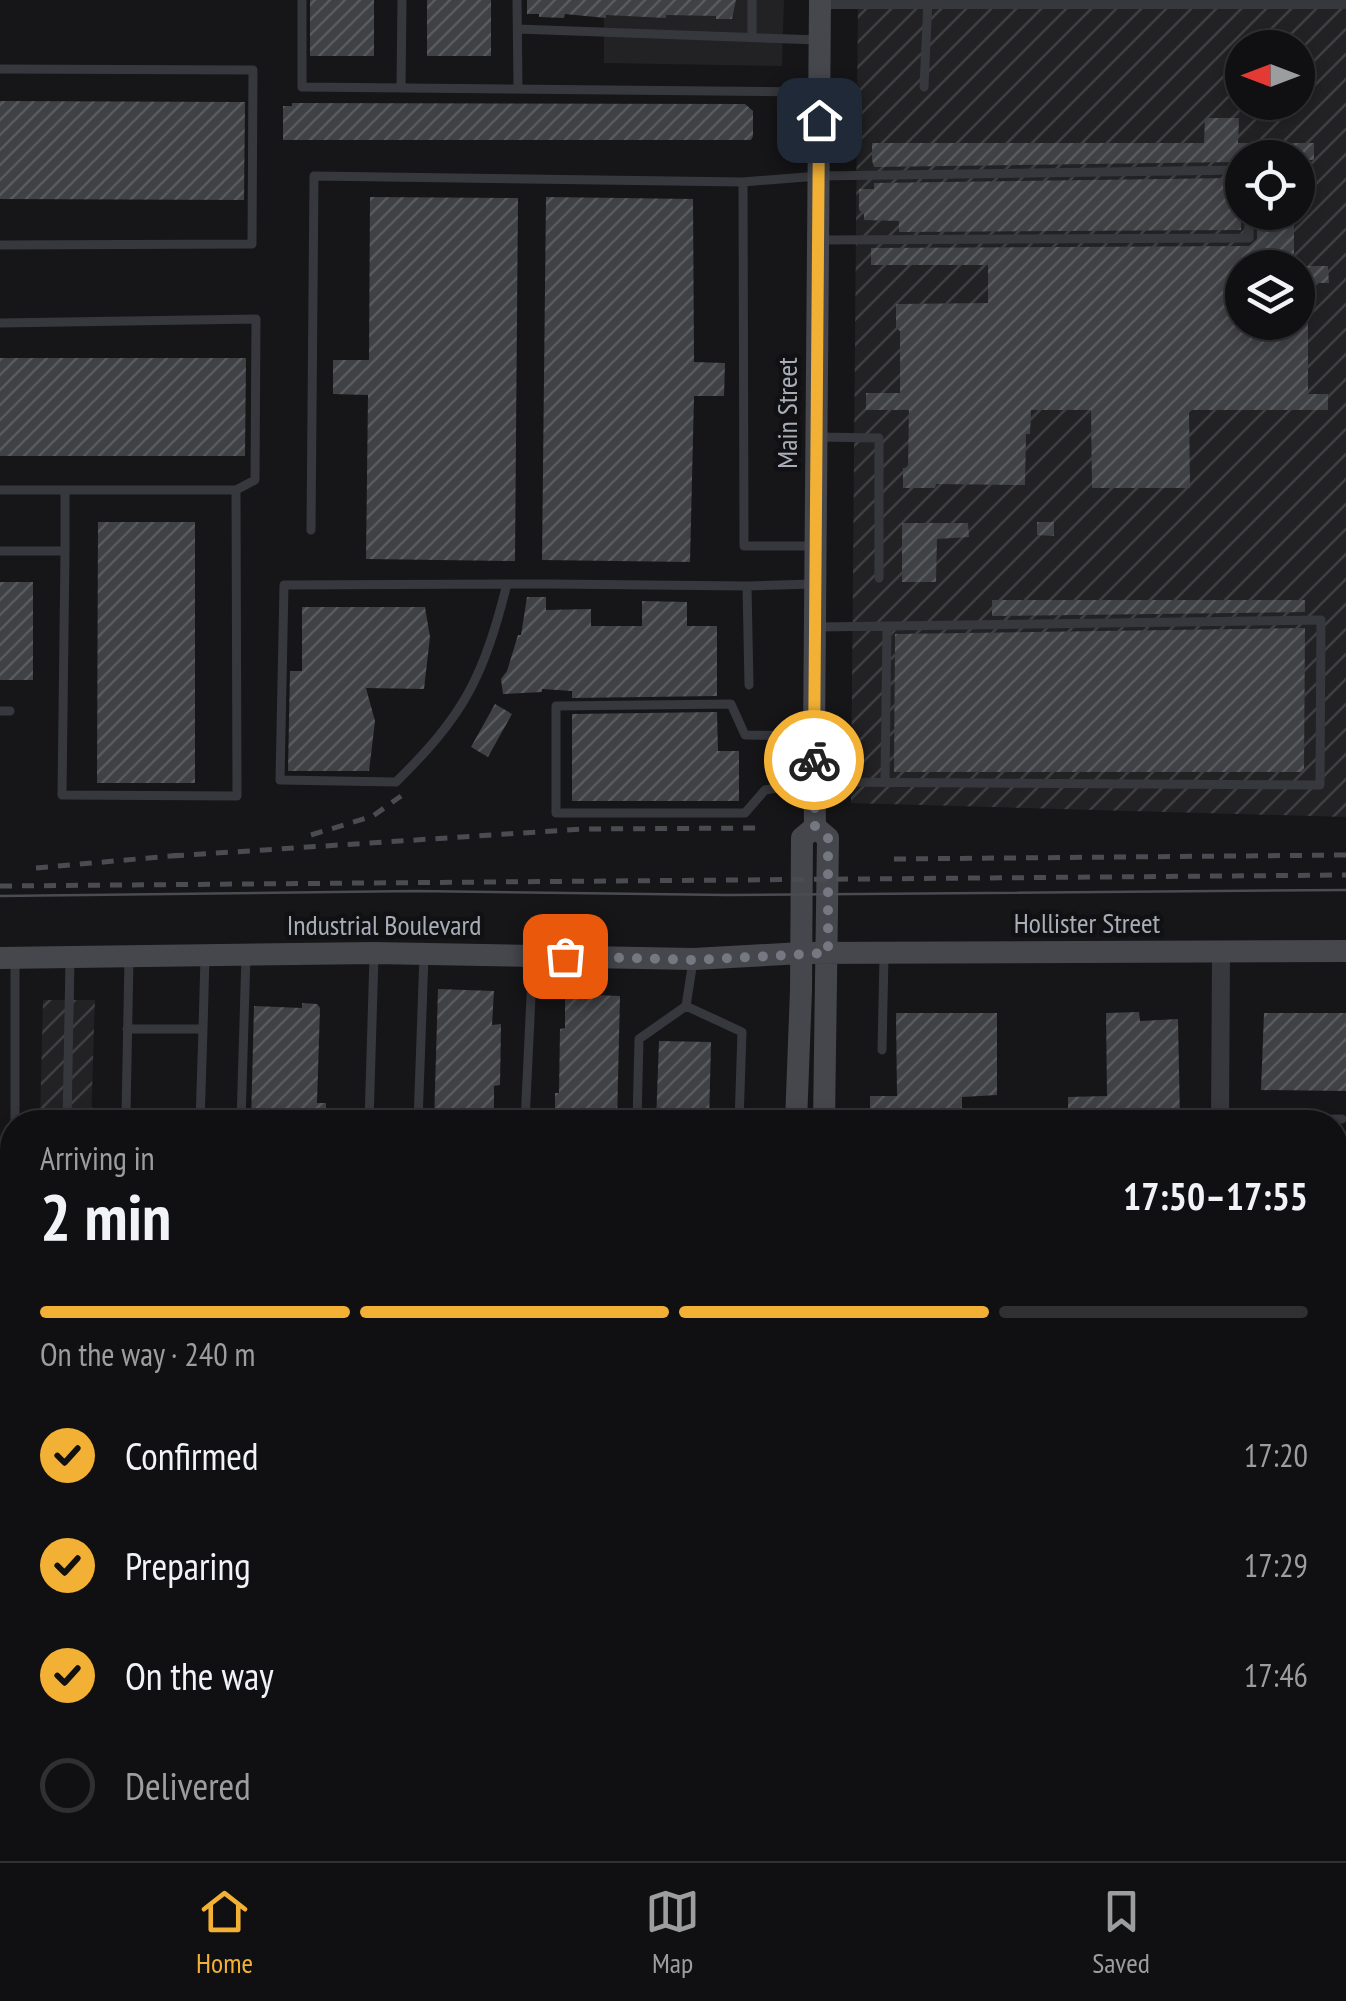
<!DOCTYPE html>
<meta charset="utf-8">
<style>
body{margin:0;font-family:"PT Sans Narrow",sans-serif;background:#1e1e20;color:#f1f3f6;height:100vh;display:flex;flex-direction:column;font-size:38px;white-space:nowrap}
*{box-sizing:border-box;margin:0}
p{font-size:32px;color:#9c9d9f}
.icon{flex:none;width:55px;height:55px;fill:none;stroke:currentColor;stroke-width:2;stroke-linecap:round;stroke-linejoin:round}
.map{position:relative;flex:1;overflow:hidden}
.details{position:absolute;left:0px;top:1110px;width:1348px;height:752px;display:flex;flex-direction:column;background:#101012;border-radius:40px 40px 0 0;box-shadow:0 5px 15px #0003,0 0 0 2px #303032}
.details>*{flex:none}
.needle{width:65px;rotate:270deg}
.fabs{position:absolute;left:1225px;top:30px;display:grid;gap:20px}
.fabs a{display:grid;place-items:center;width:90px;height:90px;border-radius:50%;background:#101012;box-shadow:0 5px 15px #0003,0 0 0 2px #303032;font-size:50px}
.pin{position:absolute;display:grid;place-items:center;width:85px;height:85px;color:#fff;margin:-42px;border-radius:20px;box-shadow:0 5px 15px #0006}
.courier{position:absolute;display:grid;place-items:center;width:100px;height:100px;margin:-50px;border:8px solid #f2b134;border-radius:50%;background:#fff;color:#222;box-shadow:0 2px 12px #0007}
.head em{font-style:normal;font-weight:800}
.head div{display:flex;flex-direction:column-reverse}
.head{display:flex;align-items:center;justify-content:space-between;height:170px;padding:0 40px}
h1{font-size:65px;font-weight:800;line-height:75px}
.bar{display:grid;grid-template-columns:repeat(4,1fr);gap:15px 10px;align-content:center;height:120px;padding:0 40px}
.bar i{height:12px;border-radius:8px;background:#303032}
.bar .current{background:#f2b134}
.bar p{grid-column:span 4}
ol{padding:0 40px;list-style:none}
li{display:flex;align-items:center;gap:30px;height:110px}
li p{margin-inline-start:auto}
li .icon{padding:10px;border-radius:50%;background:#f2b134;color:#111;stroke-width:4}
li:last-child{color:#9c9d9f}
li i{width:55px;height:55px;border:5px solid #303032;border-radius:50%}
.tab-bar{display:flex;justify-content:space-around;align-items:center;height:140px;border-top:2px solid #303032;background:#101012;font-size:28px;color:#9c9d9f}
.tab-bar a{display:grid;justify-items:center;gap:5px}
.tab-bar .current{color:#f2b134}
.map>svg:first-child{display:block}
.built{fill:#222225}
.industrial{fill:url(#industrial-furrows);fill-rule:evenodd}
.building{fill:url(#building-hatch)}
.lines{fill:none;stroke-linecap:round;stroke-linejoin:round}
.service{stroke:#37383d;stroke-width:9}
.minor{stroke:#37383d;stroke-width:18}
.secondary{stroke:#45474d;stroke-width:22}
.motorway{stroke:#63666e;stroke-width:30}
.tram{stroke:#4a4c52;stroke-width:2.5}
.rail{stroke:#4a4c52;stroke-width:5;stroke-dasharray:12 10;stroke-linecap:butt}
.done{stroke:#757880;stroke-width:10;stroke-dasharray:0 18}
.route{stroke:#f2b134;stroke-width:12}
.labels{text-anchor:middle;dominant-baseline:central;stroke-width:9;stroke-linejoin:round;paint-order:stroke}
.street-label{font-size:28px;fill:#a8adb8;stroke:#111113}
</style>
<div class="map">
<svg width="1346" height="1861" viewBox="0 0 1346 1861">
<defs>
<pattern id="industrial-furrows" width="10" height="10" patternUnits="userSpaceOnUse" patternTransform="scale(2.5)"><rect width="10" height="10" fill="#222225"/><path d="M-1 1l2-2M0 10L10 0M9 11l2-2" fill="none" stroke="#3f3f43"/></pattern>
<pattern id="building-hatch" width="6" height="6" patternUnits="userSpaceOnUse" patternTransform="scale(2.5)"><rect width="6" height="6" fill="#404145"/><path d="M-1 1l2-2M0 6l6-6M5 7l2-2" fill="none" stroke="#595a5e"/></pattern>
</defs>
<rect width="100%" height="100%" fill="#161618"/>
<path class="built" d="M604,0H784L782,66L604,63Z"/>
<path class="industrial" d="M858,0H1346V817L851,803ZM1242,48H1298V102H1242ZM1242,158H1298V212H1242ZM1242,268H1298V322H1242Z
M43,1000H95L91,1122H40Z
M12,1720V1850H422L415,1861H0L1,1765Z"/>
<path class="building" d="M310,0H374V56H310Z
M427,0H491V56H427Z
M527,0H736L732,19H716V16L666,15V18L606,15V18L565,14L564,18L539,17V14H527Z
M0,101L245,102L244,200L0,199Z
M292,103L745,104L753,111V136L751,140H283V106H292Z
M1205,118H1239L1238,143H1314V160L1242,158L1236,162L874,167L872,160V143H1204Z
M1313,173V204L1298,203V176Z
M1236,178V212H1241V230L899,232V221L864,220V214L859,210V189H874V183Z
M370,197L518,198L515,561L366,559L368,395L333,394V360H369Z
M546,197L693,199L694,362L725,363L724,396H694L690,562L542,560Z
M1257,212H1294V268H1242V322H1308V394H1328V410H1189L1190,488H1092L1091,410H1031L1030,434H1026L1025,485L936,484L935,488H903V468H908L909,410H866V393H900V331L896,328V304L988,303V265H871V248L1249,246L1257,239Z
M1298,266H1328L1329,283H1298Z
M0,358H246L245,456H0Z
M98,522H195V783H97Z
M1037,522H1054V536L1037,535Z
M902,523H968L969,537L937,539L936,582H902Z
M0,582H33V680H0Z
M527,597H546V610L591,609V626H642V601L687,602V626H717V696L572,698V691L542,689V692L503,694L501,679L507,671L518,635H521Z
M992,600H1305V612L992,616Z
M302,607H425L430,637L424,689L366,688L375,721L369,771H288L290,671H302Z
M1305,628L1304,772H894L895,634Z
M495,704L512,714L488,757L471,747Z
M717,712L718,751H739V801H572V714Z
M438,989L494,991L492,1025L501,1024L500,1085L494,1086V1122H434Z
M565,994L620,996L617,1122H555V1093H559L560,1029L565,1028Z
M302,1003L317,1004L320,1008L317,1103H326V1122H251L254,1006L302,1008Z
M1139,1012L1140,1021L1178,1019L1180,1122H1068V1097L1107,1096L1106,1013Z
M896,1013H997V1095L962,1097V1122H870V1096H897Z
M1264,1013H1346V1091L1261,1090Z
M659,1041L711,1042L709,1122H656Z"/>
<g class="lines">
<path class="service" d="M302,0V87L816,92
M517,0L518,89
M752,0V37
M518,29L819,40
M0,69L253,70L252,244L0,245
M924,87L928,0
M401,88L402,0
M1298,168L1308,167
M820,240L1249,238V212
M0,323L256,319L255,480L236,490H0
M819,437L879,438V578
M311,530L314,176L743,182
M813,546H744L743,182L818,176L1242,170
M0,551H65V490
M65,551L62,795L237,796L236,490
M507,584C483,678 465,714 396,782L280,780L284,585L507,584H551L747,586
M749,685L747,586L813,584
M0,711H10
M812,736L745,735L731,704L556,706V813H745L765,790L815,782L1320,785L1321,620L818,627
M885,783L887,626
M693,961L686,1006L742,1032L739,1122
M127,1029H203L200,1122
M203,1029L205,957
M882,1050L884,956
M126,1114L129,958
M1220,1121L1342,1119
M15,1122V960
M67,1122L70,959
M241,1122L246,955
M369,1122L374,956
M418,1122L424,955
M525,1122L533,955
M637,1122L639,1039L686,1006
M998,1122H1008
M1335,1177H1346
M0,1200H12
M0,1256H7L0,1482
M7,1256L12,1215
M1335,1335L1346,1334
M1335,1787H1346
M880,1850V1861
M30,1861L31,1850
M1116,1861V1850"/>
<path class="minor" d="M820,0H1346
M1220,1122L1221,952
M1335,1487H1346"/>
<path class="secondary" d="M820,0L814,740L815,827L828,838L824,1122
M0,958L374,953L694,959L802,953L1346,951
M796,1122L801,990L802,838L815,827"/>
<path class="motorway" d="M774,1850L780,1859
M499,1861L513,1850
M591,1861L602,1850"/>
<path class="tram" d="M0,896L416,891L727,895L1346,890"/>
<path class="rail" d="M311,835L373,816L401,796
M172,856L583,829L757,828
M894,859L1346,855
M36,868L182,855
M0,886L1346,875"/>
</g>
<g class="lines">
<path class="done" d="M565,956L694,960L828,953V838L815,826L814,760"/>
<path class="route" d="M814,760L819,120"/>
</g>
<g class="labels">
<g class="street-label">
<text transform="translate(786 413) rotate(-90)">Main Street</text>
<text x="1087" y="922">Hollister Street</text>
<text x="384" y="924">Industrial Boulevard</text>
</g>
</g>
</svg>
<div class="fabs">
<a><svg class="needle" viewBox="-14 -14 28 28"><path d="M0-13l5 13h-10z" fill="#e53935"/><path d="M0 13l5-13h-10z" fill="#9c9d9f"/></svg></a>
<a><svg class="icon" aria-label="locate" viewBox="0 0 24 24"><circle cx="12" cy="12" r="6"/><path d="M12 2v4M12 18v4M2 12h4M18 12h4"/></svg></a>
<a><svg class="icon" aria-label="layers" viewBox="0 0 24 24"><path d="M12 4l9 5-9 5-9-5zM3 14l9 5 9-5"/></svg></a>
</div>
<div class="pin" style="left:565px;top:956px;background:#ea580c"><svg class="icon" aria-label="bag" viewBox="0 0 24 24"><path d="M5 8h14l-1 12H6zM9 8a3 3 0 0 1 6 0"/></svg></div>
<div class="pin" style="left:819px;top:120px;background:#1f2937"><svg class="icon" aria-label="home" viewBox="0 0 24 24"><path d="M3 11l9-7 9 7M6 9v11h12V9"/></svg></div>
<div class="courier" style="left:814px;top:760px"><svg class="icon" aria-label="bike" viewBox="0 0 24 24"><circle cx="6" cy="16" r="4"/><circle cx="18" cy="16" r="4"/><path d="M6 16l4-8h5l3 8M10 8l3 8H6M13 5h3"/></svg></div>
<section class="details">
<div class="head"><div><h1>2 min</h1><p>Arriving in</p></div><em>17:50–17:55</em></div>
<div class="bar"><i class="current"></i><i class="current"></i><i class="current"></i><i></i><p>On the way · 240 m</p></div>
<ol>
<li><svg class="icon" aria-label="check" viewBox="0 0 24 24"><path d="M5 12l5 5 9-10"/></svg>Confirmed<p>17:20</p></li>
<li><svg class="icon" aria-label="check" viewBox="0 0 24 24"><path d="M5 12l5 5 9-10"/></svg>Preparing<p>17:29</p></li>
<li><svg class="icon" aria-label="check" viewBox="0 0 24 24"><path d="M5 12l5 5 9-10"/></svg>On the way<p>17:46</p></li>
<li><i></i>Delivered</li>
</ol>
</section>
</div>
<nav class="tab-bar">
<a class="current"><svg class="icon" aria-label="home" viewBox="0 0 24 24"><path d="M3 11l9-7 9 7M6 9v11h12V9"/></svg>Home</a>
<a><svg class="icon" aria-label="map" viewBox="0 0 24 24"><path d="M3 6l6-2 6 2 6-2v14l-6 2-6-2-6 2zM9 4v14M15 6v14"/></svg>Map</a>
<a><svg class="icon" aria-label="saved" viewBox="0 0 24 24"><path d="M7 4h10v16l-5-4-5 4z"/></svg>Saved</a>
</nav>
